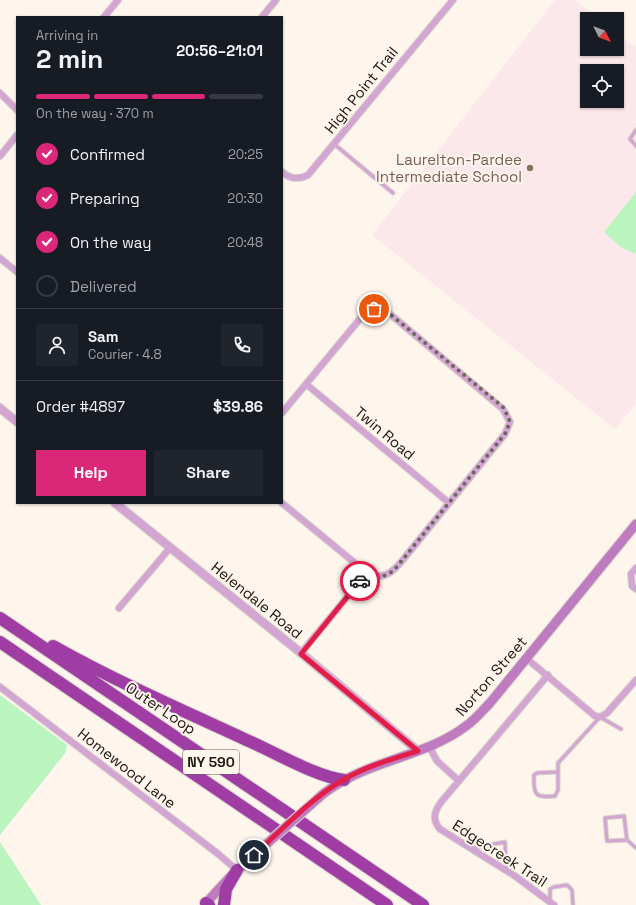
<!DOCTYPE html>
<meta charset="utf-8">
<style>
body{margin:0;font-family:"Space Grotesk",sans-serif;background:#20242c;color:#f1f3f6;height:100vh;display:flex;flex-direction:column;font-size:15px;white-space:nowrap}
*{box-sizing:border-box;margin:0}
p{font-size:13px;color:#9ea1a6}
.icon{flex:none;width:22px;height:22px;fill:none;stroke:currentColor;stroke-width:2;stroke-linecap:round;stroke-linejoin:round}
.map{position:relative;flex:1;overflow:hidden}
.panel{position:absolute;left:16px;top:16px;width:267px;height:488px;display:flex;flex-direction:column;background:#171b24;border-radius:0px;box-shadow:0 1px 3px #0004}
.panel>*{flex:none}
.needle{width:26px;rotate:132deg}
.tools{position:absolute;left:580px;top:12px;display:grid;gap:8px}
.tools a{display:grid;place-items:center;width:44px;height:44px;border-radius:0px;background:#171b24;box-shadow:0 1px 3px #0004;font-size:20px}
.pin{position:absolute;display:grid;place-items:center;width:34px;height:34px;color:#fff;margin:-17px;border:2px solid #fff;border-radius:50%;box-shadow:0 1px 4px #0007}
.courier{position:absolute;display:grid;place-items:center;width:40px;height:40px;margin:-20px;border:3px solid #e11d48;border-radius:50%;background:#fff;color:#222;box-shadow:0 1px 5px #0007}
.head em{font-style:normal;font-weight:800}
.head div{display:flex;flex-direction:column-reverse}
.head{display:flex;align-items:center;justify-content:space-between;height:68px;padding:0 20px}
h1{font-size:26px;font-weight:800;line-height:30px}
.bar{display:grid;grid-template-columns:repeat(4,1fr);gap:6px 4px;align-content:center;height:48px;padding:0 20px}
.bar i{height:5px;border-radius:3px;background:#363941}
.bar .current{background:#db2777}
.bar p{grid-column:span 4}
.line{display:flex;align-items:center;gap:10px;padding:0 20px;border-top:1px solid #363941}
.line div{flex:1}
.round{display:grid;place-items:center;flex:none;width:42px;height:42px;border-radius:0px;background:#20242c}
ol{padding:0 20px;list-style:none}
li{display:flex;align-items:center;gap:12px;height:44px}
li p{margin-inline-start:auto}
li .icon{padding:4px;border-radius:50%;background:#db2777;color:#fff;stroke-width:4}
li:last-child{color:#9ea1a6}
li i{width:22px;height:22px;border:2px solid #363941;border-radius:50%}
.cta{display:flex;gap:8px;margin-top:auto;padding:8px 20px}
.cta a{flex:1;height:46px;border-radius:0px;background:#db2777;color:#fff;font-size:16px;font-weight:800;line-height:46px;text-align:center}
.cta a+a{background:#20242c;color:#f1f3f6}
.map>svg:first-child{display:block}
.education{fill:#fce7eb;fill-rule:evenodd}
.green{fill:#baf5bf}
.lines{fill:none;stroke-linecap:round;stroke-linejoin:round}
.service-casing{stroke:#dad2ca;stroke-width:5}
.minor-casing{stroke:#dad2ca;stroke-width:8}
.tertiary-casing{stroke:#dad2ca;stroke-width:10}
.secondary-casing{stroke:#dad2ca;stroke-width:11}
.motorway-casing{stroke:#dad2ca;stroke-width:14}
.service{stroke:#d2a5d3;stroke-width:3}
.minor{stroke:#d2a5d3;stroke-width:6}
.tertiary{stroke:#d2a5d3;stroke-width:8}
.secondary{stroke:#be7bc0;stroke-width:9}
.motorway{stroke:#a03da5;stroke-width:12}
.secondary-bridge-casing{stroke:#dad2ca;stroke-width:11;stroke-linecap:butt}
.secondary-bridge{stroke:#be7bc0;stroke-width:9}
.done{stroke:#6d655e;stroke-width:4;stroke-dasharray:0 7.2}
.route{stroke:#e11d48;stroke-width:5}
.education-dot{fill:#8d6e63;stroke:#fef5ed;stroke-width:1.5}
.labels{text-anchor:middle;dominant-baseline:central;stroke-width:4;stroke-linejoin:round;paint-order:stroke}
.shield{fill:#fef5ed;stroke:#625a53;stroke-width:1}
.shield-label{font-size:14px;font-weight:bold;fill:#1f1811}
.street-label{font-size:15px;fill:#1f1811;stroke:#fef5ed}
.education-label{font-size:15px;fill:#785e54;stroke:#fef5ed;text-anchor:end}
</style>
<div class="map">
<svg width="636" height="905" viewBox="0 0 636 905">
<rect width="100%" height="100%" fill="#fef5ed"/>
<path class="education" d="M555,0H574L599,19H587V49H617V33L636,48V404L615,429L372,235ZM587,71H617V101H587Z"/>
<path class="green" d="M636,192V254L622,248L604,232Z
M0,695L67,745L66,752L0,835Z
M0,842L41,905H0Z"/>
<g class="lines">
<g class="service-casing">
<path id="service" d="M636,130L630,139L636,146
M334,144L393,193
M557,772L537,773L534,775C533,796 536,798 555,796L558,790V763L600,717L621,729
M627,840L624,816L605,818L607,841L627,840L636,848
M473,848L505,842L506,870
M550,901V889L554,887L567,885L572,890L573,905"/>
</g>
<g class="minor-casing">
<path id="minor" d="M104,17L118,0
M262,17L276,0
M0,93L17,110
M0,156L17,135
M282,172C291,179 298,180 308,175L453,0
M0,258L17,272
M306,384L448,502
M282,413L364,314C374,307 381,309 390,314L503,409L510,422L505,434L402,561C391,574 383,580 367,573L282,503
M636,568L631,574L632,586L636,589
M119,608L170,548
M301,653L367,573
M526,658L595,716L600,717L607,713L636,680
M548,675L442,801C435,810 431,819 440,829L515,876L554,905
M0,687L217,853L237,870
M429,746L437,761L459,781"/>
</g>
<g class="tertiary-casing">
<path id="tertiary" d="M0,408L17,422
M115,503L301,653L418,751"/>
</g>
<g class="secondary-casing">
<path id="secondary" d="M323,794C368,759 424,758 466,726C475,720 482,711 490,703L636,524
M206,903L230,877L254,855"/>
</g>
<g class="motorway-casing">
<path id="motorway" d="M0,618L423,905
M0,642L387,905
M53,646C117,682 184,711 251,742C276,753 317,777 344,780
M206,903L209,905
M224,905L226,889L237,870"/>
</g>
<use href="#service" class="service"/>
<use href="#minor" class="minor"/>
<use href="#tertiary" class="tertiary"/>
<use href="#secondary" class="secondary"/>
<use href="#motorway" class="motorway"/>
<g class="secondary-bridge-casing">
<path id="secondary-bridge" d="M254,855L323,794"/>
</g>
<use href="#secondary-bridge" class="secondary-bridge"/>
</g>
<g class="lines">
<path class="done" d="M360,581L367,573C378,578 385,578 395,569L505,434L510,422L504,408L390,314L385,311L374,309"/>
<path class="route" d="M254,855C282,830 310,799 343,780C367,766 392,759 418,751L301,654L360,581"/>
</g>
<circle class="education-dot" cx="530" cy="168" r="4"/>
<g class="labels">
<rect class="shield" x="183" y="750" width="56" height="24" rx="3"/>
<g class="shield-label">
<text x="211" y="762">NY 590</text>
</g>
<g class="street-label">
<text transform="translate(361 90) rotate(-51)">High Point Trail</text>
<text transform="translate(385 433) rotate(40)">Twin Road</text>
<text transform="translate(257 600) rotate(39)">Helendale Road</text>
<text transform="translate(491 676) rotate(-49)">Norton Street</text>
<text transform="translate(161 708) rotate(34)">Outer Loop</text>
<text transform="translate(127 768) rotate(38)">Homewood Lane</text>
<text transform="translate(500 853) rotate(33)">Edgecreek Trail</text>
</g>
<g class="education-label">
<text x="522" y="159">Laurelton-Pardee<tspan x="522" dy="17">Intermediate School</tspan></text>
</g>
</g>
</svg>
<div class="tools">
<a><svg class="needle" viewBox="-14 -14 28 28"><path d="M0-13l5 13h-10z" fill="#e53935"/><path d="M0 13l5-13h-10z" fill="#9ea1a6"/></svg></a>
<a><svg class="icon" aria-label="locate" viewBox="0 0 24 24"><circle cx="12" cy="12" r="6"/><path d="M12 2v4M12 18v4M2 12h4M18 12h4"/></svg></a>
</div>
<div class="pin" style="left:374px;top:309px;background:#ea580c"><svg class="icon" aria-label="bag" viewBox="0 0 24 24"><path d="M5 8h14l-1 12H6zM9 8a3 3 0 0 1 6 0"/></svg></div>
<div class="pin" style="left:254px;top:855px;background:#1f2937"><svg class="icon" aria-label="home" viewBox="0 0 24 24"><path d="M3 11l9-7 9 7M6 9v11h12V9"/></svg></div>
<div class="courier" style="left:360px;top:581px"><svg class="icon" aria-label="car" viewBox="0 0 24 24"><path d="M5 17H2v-5l4-1 3-4h7l3 4 3 1v5h-3M9 17h6M6 11h13"/><circle cx="7" cy="17" r="2"/><circle cx="17" cy="17" r="2"/></svg></div>
<section class="panel">
<div class="head"><div><h1>2 min</h1><p>Arriving in</p></div><em>20:56–21:01</em></div>
<div class="bar"><i class="current"></i><i class="current"></i><i class="current"></i><i></i><p>On the way · 370 m</p></div>
<ol>
<li><svg class="icon" aria-label="check" viewBox="0 0 24 24"><path d="M5 12l5 5 9-10"/></svg>Confirmed<p>20:25</p></li>
<li><svg class="icon" aria-label="check" viewBox="0 0 24 24"><path d="M5 12l5 5 9-10"/></svg>Preparing<p>20:30</p></li>
<li><svg class="icon" aria-label="check" viewBox="0 0 24 24"><path d="M5 12l5 5 9-10"/></svg>On the way<p>20:48</p></li>
<li><i></i>Delivered</li>
</ol>
<div class="line" style="height:72px"><a class="round"><svg class="icon" aria-label="person" viewBox="0 0 24 24"><circle cx="12" cy="8" r="4"/><path d="M4 21q1-7 8-7t8 7"/></svg></a><div><b>Sam</b><p>Courier · 4.8</p></div><a class="round"><svg class="icon" aria-label="phone" viewBox="0 0 24 24"><path d="M5 4h4l2 5-3 2q2 4 5 5l2-3 5 2v4C11 20 4 13 5 4z"/></svg></a></div>
<div class="line" style="height:52px"><div>Order #4897</div><b>$39.86</b></div>
<div class="cta"><a>Help</a><a>Share</a></div>
</section>
</div>
